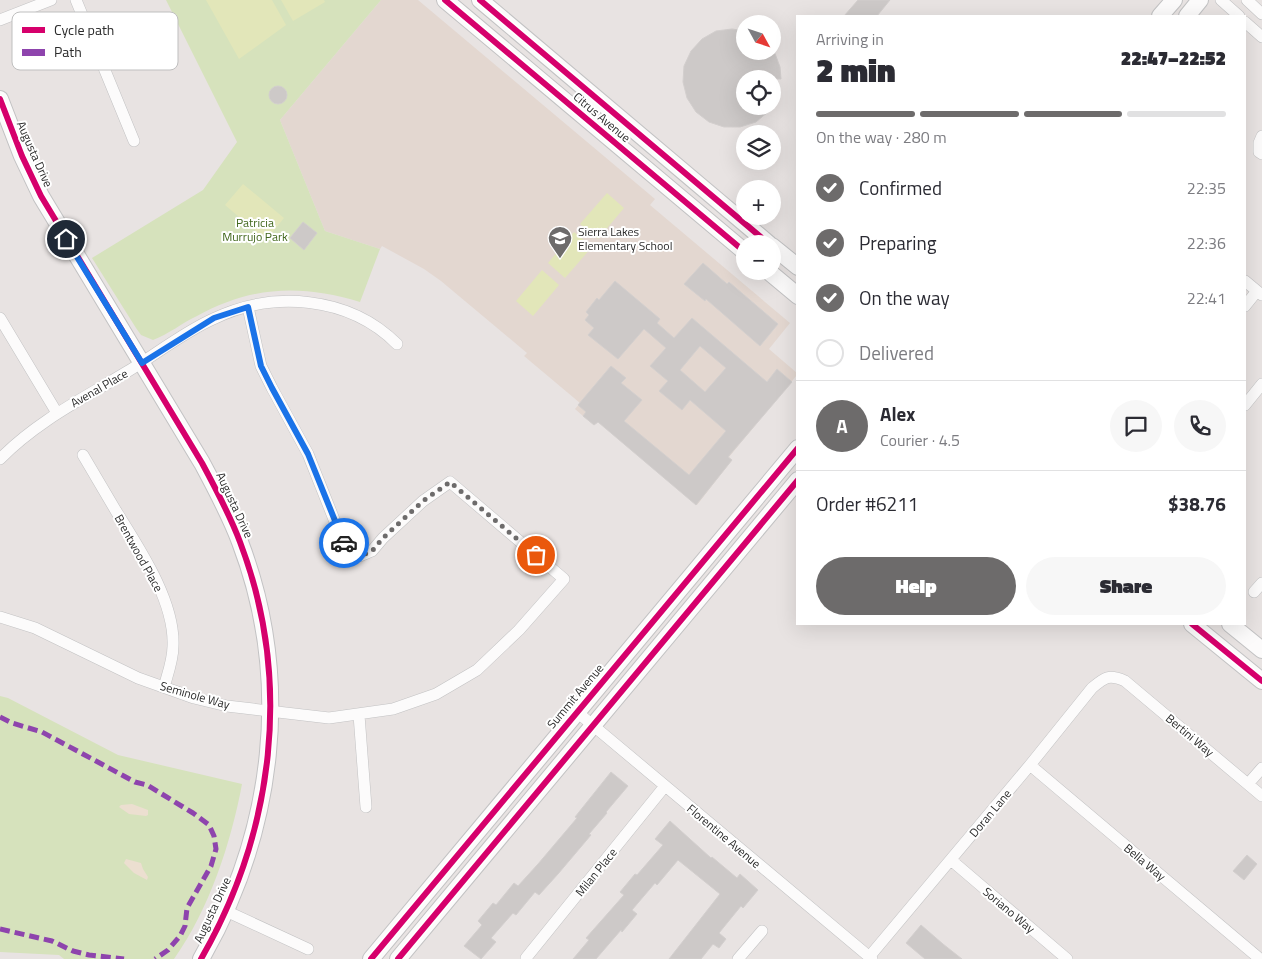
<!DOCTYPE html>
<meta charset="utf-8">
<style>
body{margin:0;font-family:"Titillium Web",sans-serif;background:#f7f7f7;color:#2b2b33;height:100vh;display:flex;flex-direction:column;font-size:19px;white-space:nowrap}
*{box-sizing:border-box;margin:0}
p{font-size:16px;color:#7c7c81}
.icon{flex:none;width:28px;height:28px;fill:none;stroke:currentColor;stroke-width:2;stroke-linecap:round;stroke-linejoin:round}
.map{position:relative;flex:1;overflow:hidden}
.sheet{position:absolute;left:796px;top:15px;width:450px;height:610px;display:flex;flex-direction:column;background:#fff;border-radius:0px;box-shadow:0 5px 20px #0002}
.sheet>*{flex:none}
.needle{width:32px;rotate:130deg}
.fabs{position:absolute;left:736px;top:15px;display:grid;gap:10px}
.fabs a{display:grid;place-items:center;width:45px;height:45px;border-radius:50%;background:#fff;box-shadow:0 5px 20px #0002;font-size:25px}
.pin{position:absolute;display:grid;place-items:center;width:42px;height:42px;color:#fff;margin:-21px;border:2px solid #fff;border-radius:50%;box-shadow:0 1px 5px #0007}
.courier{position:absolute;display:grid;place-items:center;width:50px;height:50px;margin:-25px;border:4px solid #1a73e8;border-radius:50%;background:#fff;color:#222;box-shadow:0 1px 6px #0007}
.head em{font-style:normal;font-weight:800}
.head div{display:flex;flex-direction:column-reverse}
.head{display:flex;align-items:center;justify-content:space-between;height:85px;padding:0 20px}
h1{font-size:32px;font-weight:800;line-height:38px}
.bar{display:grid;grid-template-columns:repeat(4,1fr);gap:8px 5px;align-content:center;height:60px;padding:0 20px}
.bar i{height:6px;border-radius:4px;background:#e1e1e2}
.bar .selected{background:#6d6b6b}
.bar p{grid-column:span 4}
.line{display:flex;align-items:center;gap:12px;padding:0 20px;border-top:1px solid #e1e1e2}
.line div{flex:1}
.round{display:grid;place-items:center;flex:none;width:52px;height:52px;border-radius:26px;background:#f7f7f7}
ol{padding:0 20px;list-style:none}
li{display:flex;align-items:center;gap:15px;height:55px}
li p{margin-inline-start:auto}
li .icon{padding:5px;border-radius:50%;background:#6d6b6b;color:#fff;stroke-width:4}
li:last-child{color:#7c7c81}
li i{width:28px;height:28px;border:2px solid #e1e1e2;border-radius:50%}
.cta{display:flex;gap:10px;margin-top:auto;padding:10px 20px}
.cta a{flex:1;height:58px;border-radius:30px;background:#6d6b6b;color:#fff;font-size:20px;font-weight:800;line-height:58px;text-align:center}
.cta a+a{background:#f7f7f7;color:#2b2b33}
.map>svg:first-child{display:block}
.education{fill:#e3d7d0}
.green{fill:#d6e2bc}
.sand{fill:#ecdfd0}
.pitch{fill:#e2e6b9}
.building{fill:#cdc9c8;stroke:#d3cfce;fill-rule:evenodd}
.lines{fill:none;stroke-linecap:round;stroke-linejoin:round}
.street-casing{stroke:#c2c2c3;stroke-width:12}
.secondary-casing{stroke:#c2c2c3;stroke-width:18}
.street{stroke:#fcfbfb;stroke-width:11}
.secondary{stroke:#fcfbfb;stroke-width:16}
.quiet{stroke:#8e44ad;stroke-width:5;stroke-dasharray:10 5;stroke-linecap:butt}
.cycleway-casing{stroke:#fff;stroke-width:9}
.cycleway{stroke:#d6006c;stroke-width:6}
.done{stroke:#6d6b6b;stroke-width:5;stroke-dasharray:0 9}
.route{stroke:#1a73e8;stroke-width:6}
.labels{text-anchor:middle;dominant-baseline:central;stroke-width:4;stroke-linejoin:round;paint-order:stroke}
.street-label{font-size:12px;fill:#2b2b2b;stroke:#fff}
.park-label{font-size:12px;fill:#41671c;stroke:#fff}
.poi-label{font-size:12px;fill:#2b2b2b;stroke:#fff;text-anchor:start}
.key{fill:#fff;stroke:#bfbfbf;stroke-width:1}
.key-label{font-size:14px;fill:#2b2b2b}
</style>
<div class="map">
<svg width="1262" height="959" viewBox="0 0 1262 959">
<rect width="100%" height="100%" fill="#e8e3e2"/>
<path class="education" d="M381,0H418L655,199L650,205L790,323L769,349L797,373V375L729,457L732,460L697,505L598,422L594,425L583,416L575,409L580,403L524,356L527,353L441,281L424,269L382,246L380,249L325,231L280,120Z"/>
<path class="green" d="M166,0H381L280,120L325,231L380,249L360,302C301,284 252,286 197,316C182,323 169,334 153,340L141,335L136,328L92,258L203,190L237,142Z
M0,696L8,698L118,755L242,784C231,843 209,910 174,959H64L59,955L0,952Z"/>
<path class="sand" d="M132,804L148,810V815L146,816L129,814L119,807L121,805Z
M126,859L141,863L143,869L148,877L147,880L134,873L124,863Z"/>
<path class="pitch" d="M206,0H272L286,25L239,59Z
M281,0H324L325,2L293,21Z
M243,184L284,218L266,240L225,205Z
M607,193L624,208L598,239L580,224Z
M574,232L592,247L565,278L548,263Z
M542,270L559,285L533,316L516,301Z"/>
<path class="building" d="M858,0H890L877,16H844Z
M732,29L745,31V51H774L780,67L781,79H745V106H775L756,122L740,127H724L709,122L696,112L687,98L683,82L684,66L691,51L702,39L716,31Z
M269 95a9 9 0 1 1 18 0a9 9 0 1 1-18 0Z
M303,222L317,233L304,250L290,238Z
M703,263L727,284L729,282L778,324L760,346L706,299L705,301L684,284Z
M615,281L660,319L657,323L674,338L692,318L767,382L777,369L792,382L728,457L732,460L696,505L598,422L594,425L583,416L586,412L578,405L611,366L626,378L621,383L642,400L624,421L689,475L726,431L690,400L682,410L659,391L668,381L650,366L666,348L644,329L618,359L588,335L594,328L585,320L589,315L586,312L597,298L599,300ZM700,346L726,368L705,392L680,370Z
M611,772L628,786L606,812L607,813L589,834L591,835L558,874L539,895L535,892L516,915L513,913L491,938L496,942L481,959L464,946L482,925L478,921L493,903L496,905L514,883L518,886L538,864L577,818L575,817Z
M670,821L711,858L712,857L737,878L740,874L758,890L743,908L741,906L719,933L726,939L719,948L713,944L701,959H669L720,894L678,860L657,885L655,883L632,910L637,914L622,932L621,930L596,959H573L589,940L586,938L624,895L620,892L635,874L637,875L663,845L655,839Z
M1247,855L1257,864L1244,880L1233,871Z
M921,925L943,944L962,959H925L906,943Z"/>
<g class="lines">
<g class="street-casing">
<path id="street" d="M76,0L134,141
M1221,0L1239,16
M1247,0L1262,14
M0,20L51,0
M1245,22L1262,37
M1262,136L1259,143V152L1262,154
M1245,281L1262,295
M1245,306L1257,291
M0,318L57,413
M1245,405L1262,384
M83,455C94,474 105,492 116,511C139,548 175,601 173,646C173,660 168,673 164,687
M0,459C36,422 82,399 125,373C154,356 182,333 213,319C273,290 349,296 397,344
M1254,592L1262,583
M0,617L35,628L138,678L194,698L227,706L329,718L393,709L436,694L477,670L519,630L564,579L450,482L423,501L383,538L372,551L360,556L351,551L343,542L308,454L272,388L261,366L248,307
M577,712L872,959
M359,715L366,807
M1030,765L1260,959
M1248,784L1262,768
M951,860L1067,959
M226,911L308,949
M869,957L1030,765L1092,688C1105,677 1109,674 1125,681L1262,796
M526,958L665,786
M738,959L762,931"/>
</g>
<g class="secondary-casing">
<path id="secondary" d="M445,0L745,252
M480,0L769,244
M1160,16L1174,0
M1187,16L1200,0
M0,99L22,156L41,196L202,463C216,489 230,515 240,542C293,681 274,832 201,959
M772,246L798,267
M768,271L798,296
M1192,624L1262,681
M1230,624L1262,650
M371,959L798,448
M398,959L798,480"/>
</g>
<use href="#street" class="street"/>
<use href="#secondary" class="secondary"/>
<path class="quiet" d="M0,717L12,723L42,732L135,782L147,785L193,813L209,825L214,836L216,849L211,866L187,908L185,926L180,936L168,950L155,959
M0,929L52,941L73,951L89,955L124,959"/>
<g class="cycleway-casing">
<path id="cycleway" d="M445,0L745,252
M480,0L769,244
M0,99L22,156L41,196L202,463C216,489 230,515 240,542C293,681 274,832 201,959
M1192,624L1262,681
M371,959L798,448
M398,959L798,480"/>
</g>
<use href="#cycleway" class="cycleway"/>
</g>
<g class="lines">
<path class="done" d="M344,543L351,551L360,556L372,551L383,538L423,501L450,482L536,555"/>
<path class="route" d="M66,239L142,363L214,318L248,307L261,366L272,388L308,454L344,543"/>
</g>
<defs>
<g id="school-pin" transform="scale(1.25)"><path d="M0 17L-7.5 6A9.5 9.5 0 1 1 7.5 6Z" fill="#6d6b6b" stroke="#fff"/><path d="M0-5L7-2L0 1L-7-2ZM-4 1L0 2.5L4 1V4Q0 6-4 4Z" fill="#fff"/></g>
</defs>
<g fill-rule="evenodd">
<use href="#school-pin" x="560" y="238"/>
</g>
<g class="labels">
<g class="street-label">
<text transform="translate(602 117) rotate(40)">Citrus Avenue</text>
<text transform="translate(35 154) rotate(66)">Augusta Drive</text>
<text transform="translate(99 388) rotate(-30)">Avenal Place</text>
<text transform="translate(235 505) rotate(65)">Augusta Drive</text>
<text transform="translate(139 553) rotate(61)">Brentwood Place</text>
<text transform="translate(195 695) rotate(16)">Seminole Way</text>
<text transform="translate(575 696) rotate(-50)">Summit Avenue</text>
<text transform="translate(1190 735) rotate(40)">Bertini Way</text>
<text transform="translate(990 813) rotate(-50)">Doran Lane</text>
<text transform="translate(724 836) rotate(40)">Florentine Avenue</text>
<text transform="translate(1145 862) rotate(40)">Bella Way</text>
<text transform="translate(596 872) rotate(-51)">Milan Place</text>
<text transform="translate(212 910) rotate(-65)">Augusta Drive</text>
<text transform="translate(1009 910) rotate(40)">Soriano Way</text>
</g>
<g class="park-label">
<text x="255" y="222">Patricia<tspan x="255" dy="14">Murrujo Park</tspan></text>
</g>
<g class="poi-label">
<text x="578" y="231">Sierra Lakes<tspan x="578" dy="14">Elementary School</tspan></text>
</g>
</g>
<rect x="12" y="12" width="166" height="58" rx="8" class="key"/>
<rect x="22" y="27" width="23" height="6" fill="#d6006c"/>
<rect x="22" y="49" width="23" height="7" fill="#8e44ad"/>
<g class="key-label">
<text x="54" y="35">Cycle path</text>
<text x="54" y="57">Path</text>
</g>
</svg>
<div class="fabs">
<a><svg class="needle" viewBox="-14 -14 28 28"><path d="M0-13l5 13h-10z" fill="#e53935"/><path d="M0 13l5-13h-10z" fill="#7c7c81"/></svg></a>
<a><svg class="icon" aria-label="locate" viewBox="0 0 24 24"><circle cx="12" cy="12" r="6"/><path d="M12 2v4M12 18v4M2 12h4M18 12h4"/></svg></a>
<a><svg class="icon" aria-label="layers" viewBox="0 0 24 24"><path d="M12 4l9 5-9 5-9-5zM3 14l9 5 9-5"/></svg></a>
<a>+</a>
<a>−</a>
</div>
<div class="pin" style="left:536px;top:555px;background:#ea580c"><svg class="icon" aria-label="bag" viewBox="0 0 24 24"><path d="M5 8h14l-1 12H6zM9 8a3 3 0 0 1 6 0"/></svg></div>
<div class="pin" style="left:66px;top:239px;background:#1f2937"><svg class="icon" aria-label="home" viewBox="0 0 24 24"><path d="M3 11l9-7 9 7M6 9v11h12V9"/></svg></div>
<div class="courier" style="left:344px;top:543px"><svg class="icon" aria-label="car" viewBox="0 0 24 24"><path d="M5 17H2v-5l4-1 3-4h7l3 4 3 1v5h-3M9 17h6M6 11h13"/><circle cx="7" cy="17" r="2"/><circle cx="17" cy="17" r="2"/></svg></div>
<section class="sheet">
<div class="head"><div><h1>2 min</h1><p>Arriving in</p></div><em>22:47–22:52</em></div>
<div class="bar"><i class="selected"></i><i class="selected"></i><i class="selected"></i><i></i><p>On the way · 280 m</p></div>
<ol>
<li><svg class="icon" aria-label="check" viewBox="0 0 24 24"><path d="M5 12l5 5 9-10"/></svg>Confirmed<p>22:35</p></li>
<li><svg class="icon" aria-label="check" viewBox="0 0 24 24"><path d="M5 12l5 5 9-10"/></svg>Preparing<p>22:36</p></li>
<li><svg class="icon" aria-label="check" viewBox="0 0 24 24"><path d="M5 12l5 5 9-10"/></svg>On the way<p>22:41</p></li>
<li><i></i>Delivered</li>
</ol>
<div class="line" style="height:90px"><b class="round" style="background:#6d6b6b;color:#fff">A</b><div><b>Alex</b><p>Courier · 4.5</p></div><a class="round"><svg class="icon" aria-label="chat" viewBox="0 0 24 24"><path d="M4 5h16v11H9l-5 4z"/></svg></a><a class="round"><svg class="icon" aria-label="phone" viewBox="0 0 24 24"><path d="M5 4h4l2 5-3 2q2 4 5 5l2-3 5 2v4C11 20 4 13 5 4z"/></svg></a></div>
<div class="line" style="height:65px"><div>Order #6211</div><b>$38.76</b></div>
<div class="cta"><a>Help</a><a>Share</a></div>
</section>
</div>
